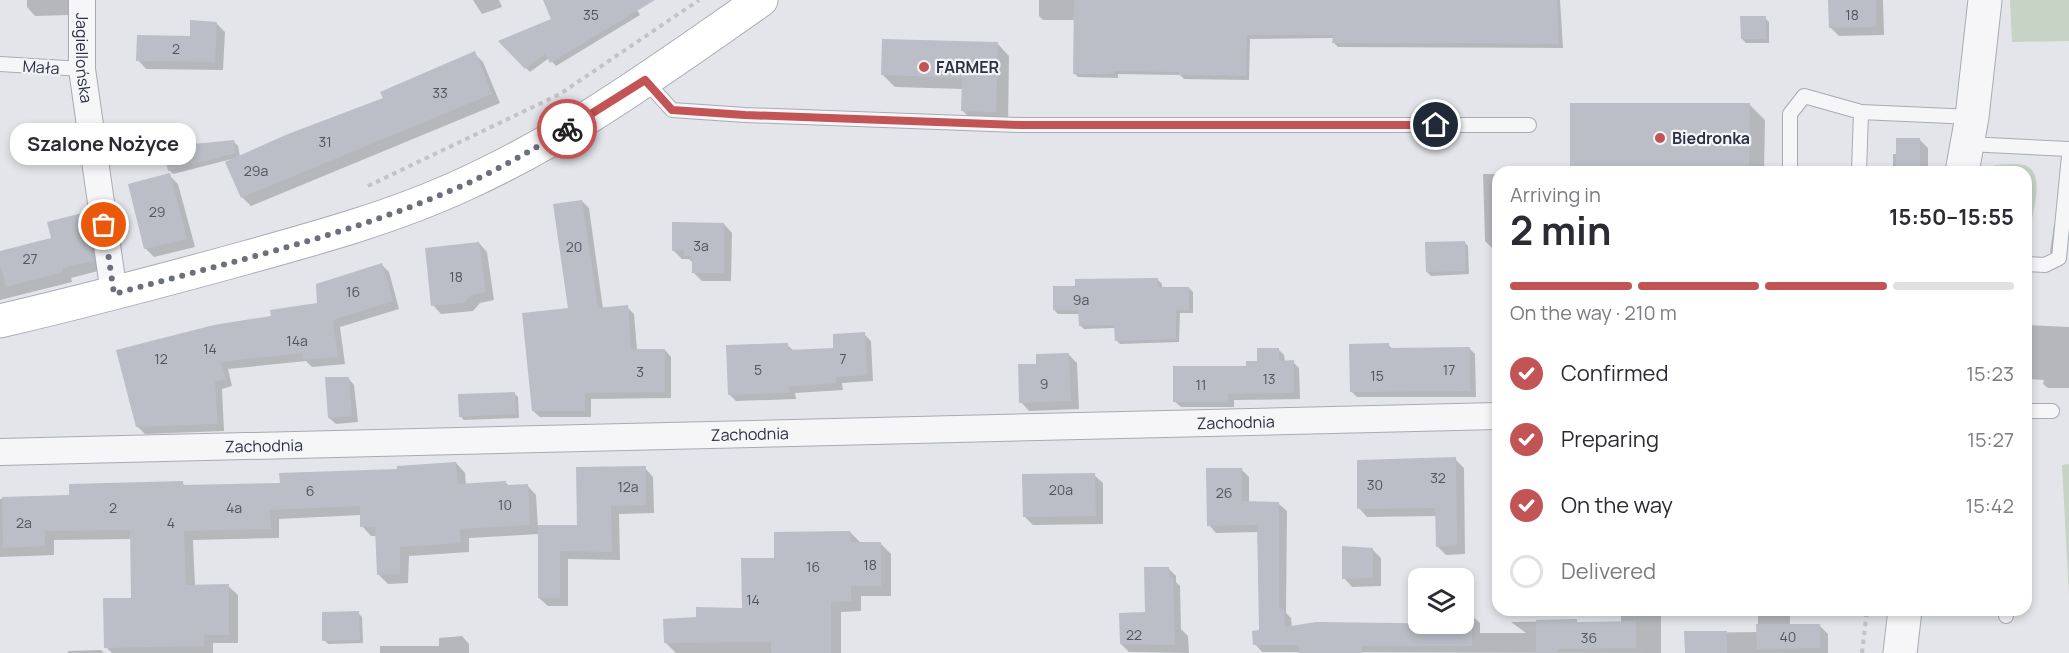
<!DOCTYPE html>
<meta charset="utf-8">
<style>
body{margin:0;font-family:Manrope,sans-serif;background:#f2f2f3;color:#2b2b33;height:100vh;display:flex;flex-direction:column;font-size:22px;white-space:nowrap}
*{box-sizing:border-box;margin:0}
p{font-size:20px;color:#7c7c81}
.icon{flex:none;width:33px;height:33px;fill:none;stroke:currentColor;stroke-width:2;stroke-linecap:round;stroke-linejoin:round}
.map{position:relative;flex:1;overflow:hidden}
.drawer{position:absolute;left:1492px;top:166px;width:540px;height:450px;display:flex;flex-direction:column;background:#fff;border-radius:18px;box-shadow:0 3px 9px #0003}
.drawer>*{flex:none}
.controls{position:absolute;left:1408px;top:568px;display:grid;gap:12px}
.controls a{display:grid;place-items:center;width:66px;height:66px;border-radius:12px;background:#fff;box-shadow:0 3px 9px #0003;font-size:30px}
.pin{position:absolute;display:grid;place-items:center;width:51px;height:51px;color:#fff;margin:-26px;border:3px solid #fff;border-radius:50%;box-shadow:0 2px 6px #0007}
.courier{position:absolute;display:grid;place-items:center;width:60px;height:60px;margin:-30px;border:4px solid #c35455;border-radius:50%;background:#fff;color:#222;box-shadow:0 2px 8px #0007}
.bubble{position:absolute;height:42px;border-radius:18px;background:#fff;box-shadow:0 3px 9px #0003;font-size:20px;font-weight:700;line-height:42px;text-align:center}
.overview em{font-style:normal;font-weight:700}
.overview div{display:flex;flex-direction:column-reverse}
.overview{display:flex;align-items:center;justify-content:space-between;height:102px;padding:0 18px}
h1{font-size:39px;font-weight:700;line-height:45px}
.bar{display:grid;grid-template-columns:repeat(4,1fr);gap:9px 6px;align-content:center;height:72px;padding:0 18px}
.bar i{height:8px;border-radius:4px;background:#e1e1e2}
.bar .current{background:#c35455}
.bar p{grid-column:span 4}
ol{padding:0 18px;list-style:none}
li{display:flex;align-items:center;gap:18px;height:66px}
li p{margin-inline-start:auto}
li .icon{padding:6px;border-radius:50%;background:#c35455;color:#fff;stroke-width:4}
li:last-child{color:#7c7c81}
li i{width:33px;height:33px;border:3px solid #e1e1e2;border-radius:50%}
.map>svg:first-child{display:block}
.green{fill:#c7d3c5}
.shadow{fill:#0003}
.building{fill:#bbbec6}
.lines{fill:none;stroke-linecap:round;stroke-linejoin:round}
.service-casing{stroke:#a8abb4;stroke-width:16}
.minor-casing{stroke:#a8abb4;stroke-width:28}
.tertiary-casing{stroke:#a8abb4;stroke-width:35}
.secondary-casing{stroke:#a8abb4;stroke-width:35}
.path{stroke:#c1c3c9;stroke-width:4;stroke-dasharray:4.5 4.5;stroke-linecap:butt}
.service{stroke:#f6f6f9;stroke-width:14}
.minor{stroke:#f6f6f9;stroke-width:26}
.tertiary{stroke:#f6f6f9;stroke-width:33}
.secondary{stroke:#fff;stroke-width:33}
.done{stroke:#6c707c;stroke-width:6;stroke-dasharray:0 10.8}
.route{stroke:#c35455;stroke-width:8}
.poi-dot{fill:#c35455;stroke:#f3f4f8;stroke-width:2}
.labels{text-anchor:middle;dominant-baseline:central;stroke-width:4.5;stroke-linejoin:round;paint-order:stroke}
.number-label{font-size:14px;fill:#505462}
.street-label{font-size:16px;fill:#2c3141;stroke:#f3f4f8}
.poi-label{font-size:16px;font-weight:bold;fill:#2c3141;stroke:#f3f4f8;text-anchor:start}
</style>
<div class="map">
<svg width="2069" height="653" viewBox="0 0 2069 653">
<rect width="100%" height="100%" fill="#e3e5ea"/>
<path class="green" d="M2010,0H2069V41L2012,42Z
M1995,165C2004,165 2016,163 2024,165C2046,171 2033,212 2030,227L2027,231L2026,172H1990Z
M2069,464V594L2062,465Z"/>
<path class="shadow" d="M27,0H68L69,15L35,16L27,7Z
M473,0H499L502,7L482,14Z
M554,0H631L640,15L556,66L549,58L530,72L502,44L553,19Z
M1039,0H1560L1563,48L1338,47L1334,43V38L1250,39L1249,80L1184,79L1180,75L1118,74V78L1078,77L1074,73L1075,20H1043L1039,16Z
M1830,0H1883L1884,35L1839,36L1830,27Z
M1765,18L1769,22V43H1746L1742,39Z
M216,23L225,32L223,70L146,69L138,60L192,38Z
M997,43L1009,56L1008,124L975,123L963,111V89L895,87L883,75Z
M474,53L483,62L500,103L251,206L242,197L232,159L173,174L169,170L234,142L238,146L240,157L385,99Z
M1572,104L1750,105L1765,120L1764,172H1572Z
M1919,139L1928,148V172H1893V154H1898Z
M1483,174H1498V249H1493L1485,241Z
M169,175L178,184L195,247L154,257L145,248Z
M582,201L589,208L603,309L627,307L634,314L637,350H665L671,357V398L591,399V417H540L533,411L570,310Z
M81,214L91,224L102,270L71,278L72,282L0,300V253L52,240Z
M724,224L732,233L731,281H702L693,272V263L689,259H682L673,250Z
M2054,225L2057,228L2054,256L2050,252Z
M1464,242L1468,246L1469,274L1431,276L1427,272Z
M479,243L487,252L494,300L480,303L473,311L441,314L433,305Z
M381,264L389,272L399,309L340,327L345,364L312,367L306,361L228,369L232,386L222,389L224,431L145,434L137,426L273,318L319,304Z
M1158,280L1162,284V288H1189L1193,292V313H1180L1179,342L1120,344L1116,340L1115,328L1084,329L1080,325V314H1058L1054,310Z
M2026,310L2029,312L2028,325L2069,327V388H2048L2043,384L2044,380L2026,379Z
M864,334L871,341L873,381L842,383L843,390L795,393L796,399L736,401L729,394L787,345L794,351L835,349Z
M1388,345L1393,349L1469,348L1475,354L1476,397H1357L1351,391Z
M1278,349L1284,355L1285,362H1293L1299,368L1300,399L1234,400V407H1181L1174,401L1259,363Z
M1069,355L1077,363L1079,409L1029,411L1021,402L1037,365Z
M348,378L354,385L358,422L336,424L329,418Z
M514,393L518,397L519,418L464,420L460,416Z
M1455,459L1464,468L1465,554L1446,555L1437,546V516L1367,517L1359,508Z
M456,463L465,473L466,485L505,482L509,486L527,485L536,495L538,527L578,526L645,468L653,477L654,513L619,514L620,560L568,559V606H548L539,598V534L469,538V552L409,556L408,583L388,584L379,575L377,536H371L362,526L361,515L279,519V538L193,540L195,586H228L238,595V643H213V653H112L106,647L133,599L132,539L54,540V555L0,557V499L71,496L182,483L187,487L281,485Z
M1241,469L1249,477V502L1279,504L1287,511L1286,613L1291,618L1292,627L1464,624V616H1472L1480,623V633H1526L1511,622L1576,621L1579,624L1621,623V610H1661V653L1262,652L1255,644L1260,631L1259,532L1216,533L1209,525Z
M1094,475L1103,483V524L1033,525L1024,516Z
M850,532L861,543H880L891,554V596H861V611L841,612V653H676L665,642L698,619L743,610L776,560Z
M1372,549L1381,558V586L1352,587L1344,578Z
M1168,568L1176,576V582L1180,586L1181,629L1188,636L1189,653L1129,652L1121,644L1146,613Z
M1758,610H1790V625H1819L1828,634V653H1686V633L1758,632Z
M358,613L362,617L363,643L328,644L324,640Z
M462,636L469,644V653H380V646H439V638Z
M101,650L104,653H68V651Z"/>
<path class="building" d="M543,0H655L550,63L545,54L525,69L498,41L551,19Z
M1074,0H1557L1559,44L1332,43L1333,35H1247L1246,76L1178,75V72L1114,71V74H1073Z
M1828,0H1876V27L1829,28Z
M1740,16H1766V39H1741Z
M190,20L217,22L215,62L136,61L137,35L190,36Z
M882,39L998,42L996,112L961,111L962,78L881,75Z
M475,51L492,94L241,198L225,162L288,134L383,98L380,92Z
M1570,103H1750L1749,172H1570Z
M1896,138H1920V172H1896Z
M234,140L236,153L168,171L163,147Z
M170,173L187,239L144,249L128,184Z
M582,200L598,308L628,305L631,349H665V392L585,393V411H532L522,313L568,308L553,204Z
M82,213L93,261L62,268L63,272L6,287L0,264V251L51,238L47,222Z
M672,222L724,223V273H692V256H684V250L672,251Z
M1465,241L1466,271L1426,272L1425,242Z
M479,242L486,292L471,295L464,303L431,306L425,248Z
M382,263L393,301L333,320L338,357L303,360L302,353L221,362L226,379L215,382L218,424L136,427L116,350L214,325L271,316L270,310L317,303L316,284Z
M1158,278V287H1189V310H1176V339L1115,341L1114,325L1079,326L1078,310H1053V286H1075V279Z
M865,332L867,375L836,377V383L789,387V393L728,395L726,345L788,343V350L833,348V334Z
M1389,343V348L1470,347V391L1350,392L1349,344Z
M1257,348H1279V361L1294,360V393L1228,394V402H1173V366H1246V361H1257Z
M1069,353L1071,401L1019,403L1018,364H1036V354Z
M325,377H349L352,416L328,418Z
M515,392L516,414L459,417L458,394Z
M1456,457L1457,545L1436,547L1435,508L1357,509V460Z
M456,462L458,484L506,481V485L528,484L530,525L460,529L461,543L400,547V574L377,575L375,527H360V506L270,510L271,529L184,531L186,585L229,584V635H204V646L104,648L103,598H131L130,530L45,531V546L3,548L2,497L69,495V484L183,481V485L280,483L279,473L397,469V466Z
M646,466V505L611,506L612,552L560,551V598H538V525H577L576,467Z
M1206,468H1242V501L1279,502V609H1284L1285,627L1316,622L1472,624V646H1362V653H1299V645H1253L1252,631L1259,630L1257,525L1207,526Z
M1095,473L1096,516L1023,517L1022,474Z
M850,531L851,542H881V586H851V601L831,602V653H771V642L664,643L663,619L696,617V607L742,608L741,558H774V532Z
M1342,546L1373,548V578L1342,579Z
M1144,567H1169V577H1173L1175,645L1120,644L1119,613L1145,612Z
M359,611L360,640L322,641V612Z
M1577,619V622L1636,621V648L1558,649V653H1536V620Z
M1756,624H1820V648L1757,649Z
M1684,631H1727V653H1685Z"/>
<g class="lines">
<g class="service-casing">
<path id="service" d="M0,64L82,69
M645,80L672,110L745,115L1020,125H1529
M1967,144L2069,149
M1790,172V114L1804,96L1861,112
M1859,172L1861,112L1972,117
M2026,264L2045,265L2059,258L2069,156
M2026,411H2052
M2006,610V616"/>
</g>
<g class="minor-casing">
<g id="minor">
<path id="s1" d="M82,0V69L114,294"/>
<path id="s2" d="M0,452L1498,416"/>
</g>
</g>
<g class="tertiary-casing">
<path id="tertiary" d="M1962,172L1972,117L1985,0
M1900,653L1905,610"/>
</g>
<g class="secondary-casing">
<path id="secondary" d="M0,321C81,302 161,281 241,259C317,238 394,217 465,184C571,136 666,66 761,0"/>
</g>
<path class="path" d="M368,186L560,94L699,0
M1862,653L1867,610"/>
<use href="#service" class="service"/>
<use href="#minor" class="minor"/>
<use href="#tertiary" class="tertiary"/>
<use href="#secondary" class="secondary"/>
</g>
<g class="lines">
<path class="done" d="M104,225L114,294C226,263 342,237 450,191C491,174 529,152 567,129"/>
<path class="route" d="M567,129L645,80L672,110L745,115L1020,125H1436"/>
</g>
<g class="poi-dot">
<circle cx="924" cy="67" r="6"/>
<circle cx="1660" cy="138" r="6"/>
</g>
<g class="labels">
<g class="number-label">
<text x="591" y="14">35</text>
<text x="1852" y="14">18</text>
<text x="176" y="48">2</text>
<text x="440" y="92">33</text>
<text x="325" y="141">31</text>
<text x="256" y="170">29a</text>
<text x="157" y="211">29</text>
<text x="701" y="245">3a</text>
<text x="574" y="246">20</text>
<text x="30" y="258">27</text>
<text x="456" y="276">18</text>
<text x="353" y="291">16</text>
<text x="1081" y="299">9a</text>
<text x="297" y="340">14a</text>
<text x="210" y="348">14</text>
<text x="161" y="358">12</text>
<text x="843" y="358">7</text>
<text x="758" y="369">5</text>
<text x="1449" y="369">17</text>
<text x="640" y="371">3</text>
<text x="1377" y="375">15</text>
<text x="1269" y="378">13</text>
<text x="1044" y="383">9</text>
<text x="1201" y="384">11</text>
<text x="1438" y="477">32</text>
<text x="1375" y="484">30</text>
<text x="628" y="486">12a</text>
<text x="1061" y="489">20a</text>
<text x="310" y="490">6</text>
<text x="1224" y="492">26</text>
<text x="505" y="504">10</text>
<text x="113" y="507">2</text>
<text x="234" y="507">4a</text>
<text x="24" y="522">2a</text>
<text x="171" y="522">4</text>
<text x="870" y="564">18</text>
<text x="813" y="566">16</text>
<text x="753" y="599">14</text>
<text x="1134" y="634">22</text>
<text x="1788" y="636">40</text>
<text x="1589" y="637">36</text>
</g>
<g class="street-label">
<text stroke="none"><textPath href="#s1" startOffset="58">Jagiellońska</textPath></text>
<text transform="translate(41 67) rotate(4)">Mała</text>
<text stroke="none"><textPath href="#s2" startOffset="1236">Zachodnia</textPath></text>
<text stroke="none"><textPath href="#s2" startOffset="750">Zachodnia</textPath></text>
<text stroke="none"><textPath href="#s2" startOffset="264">Zachodnia</textPath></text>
</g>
<g class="poi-label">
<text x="936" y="67">FARMER</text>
<text x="1672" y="138">Biedronka</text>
</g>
</g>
</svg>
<div class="controls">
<a><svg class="icon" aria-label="layers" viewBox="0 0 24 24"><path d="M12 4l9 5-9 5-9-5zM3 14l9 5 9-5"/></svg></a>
</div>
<div class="pin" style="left:104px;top:225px;background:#ea580c"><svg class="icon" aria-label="bag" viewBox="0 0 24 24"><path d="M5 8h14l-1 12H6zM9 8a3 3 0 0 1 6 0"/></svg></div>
<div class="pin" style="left:1436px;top:125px;background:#1f2937"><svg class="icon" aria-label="home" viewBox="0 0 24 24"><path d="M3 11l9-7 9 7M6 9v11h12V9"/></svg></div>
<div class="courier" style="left:567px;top:129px"><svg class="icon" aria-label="bike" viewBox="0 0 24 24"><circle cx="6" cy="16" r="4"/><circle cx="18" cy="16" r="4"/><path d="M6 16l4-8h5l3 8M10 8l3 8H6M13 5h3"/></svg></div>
<div class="bubble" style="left:10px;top:123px;width:186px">Szalone Nożyce</div>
<section class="drawer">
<div class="overview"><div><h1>2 min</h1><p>Arriving in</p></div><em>15:50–15:55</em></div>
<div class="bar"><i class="current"></i><i class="current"></i><i class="current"></i><i></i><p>On the way · 210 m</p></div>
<ol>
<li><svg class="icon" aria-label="check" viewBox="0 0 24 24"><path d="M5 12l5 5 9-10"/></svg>Confirmed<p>15:23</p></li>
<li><svg class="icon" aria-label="check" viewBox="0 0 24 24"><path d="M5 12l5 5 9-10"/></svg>Preparing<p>15:27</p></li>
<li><svg class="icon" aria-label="check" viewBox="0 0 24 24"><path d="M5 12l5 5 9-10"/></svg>On the way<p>15:42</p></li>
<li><i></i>Delivered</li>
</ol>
</section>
</div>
